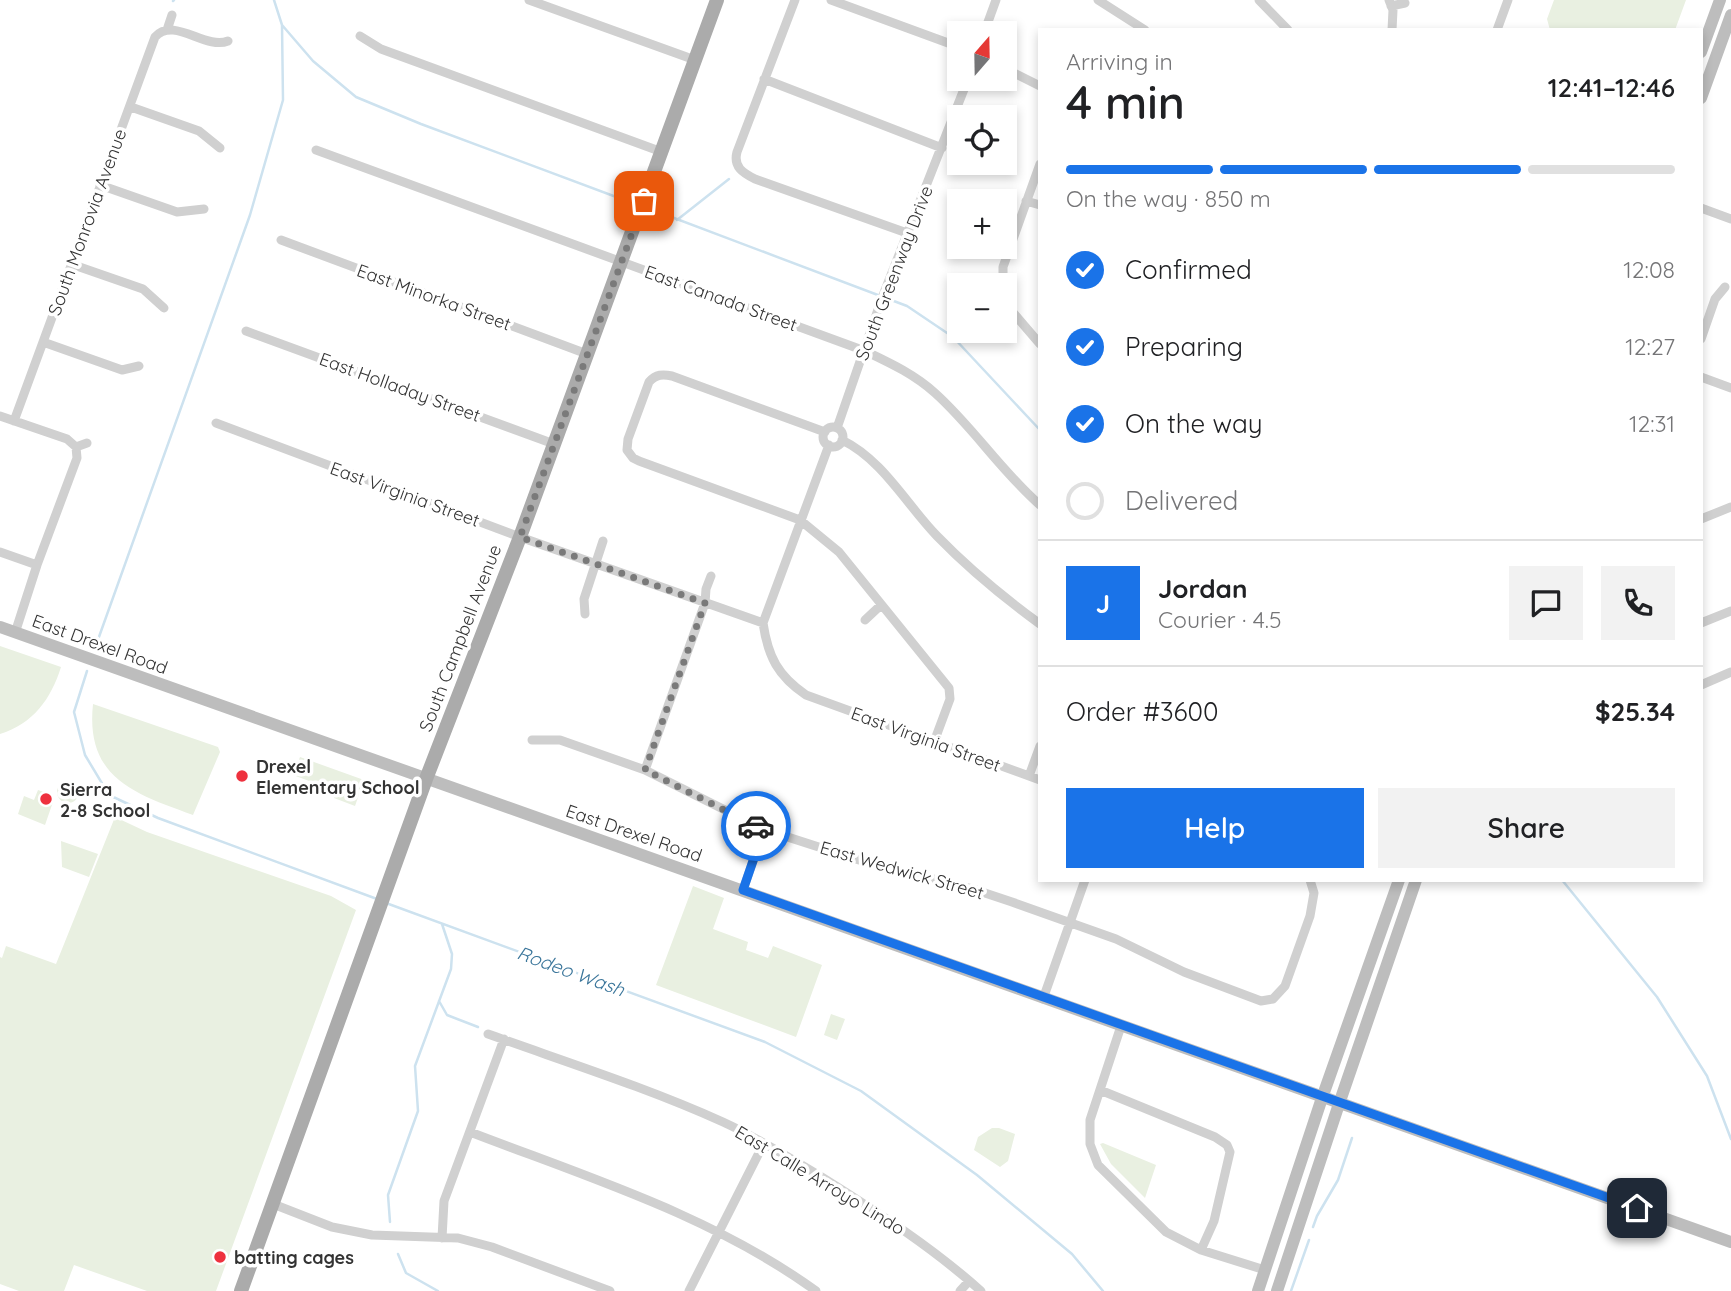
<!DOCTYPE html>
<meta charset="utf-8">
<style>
body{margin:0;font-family:Quicksand,sans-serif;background:#f2f2f2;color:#202124;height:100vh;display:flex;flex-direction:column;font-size:26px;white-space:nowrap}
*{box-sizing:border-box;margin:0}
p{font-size:23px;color:#757577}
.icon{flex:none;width:38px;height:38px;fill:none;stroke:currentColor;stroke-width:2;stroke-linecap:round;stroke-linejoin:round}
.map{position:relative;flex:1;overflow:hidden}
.drawer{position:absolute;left:1038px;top:28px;width:665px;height:854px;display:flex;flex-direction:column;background:#fff;border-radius:0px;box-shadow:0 4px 10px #0003}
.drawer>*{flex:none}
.needle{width:46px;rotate:20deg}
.fabs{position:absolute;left:947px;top:21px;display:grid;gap:14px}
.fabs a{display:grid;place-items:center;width:70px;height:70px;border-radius:0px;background:#fff;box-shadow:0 4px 10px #0003;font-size:35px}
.pin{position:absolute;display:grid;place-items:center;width:60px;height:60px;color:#fff;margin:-30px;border-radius:14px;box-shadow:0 4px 10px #0006}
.courier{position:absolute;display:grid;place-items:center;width:70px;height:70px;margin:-35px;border:5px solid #1a73e8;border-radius:50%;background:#fff;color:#222;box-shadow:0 2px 9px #0007}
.overview em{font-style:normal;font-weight:600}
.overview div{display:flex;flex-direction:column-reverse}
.overview{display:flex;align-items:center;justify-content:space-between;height:119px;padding:0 28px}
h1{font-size:46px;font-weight:600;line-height:52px}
.bar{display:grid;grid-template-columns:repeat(4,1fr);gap:10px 7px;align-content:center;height:84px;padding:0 28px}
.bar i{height:9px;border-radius:5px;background:#e0e0e0}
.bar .active{background:#1a73e8}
.bar p{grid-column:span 4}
.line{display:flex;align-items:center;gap:18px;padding:0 28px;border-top:2px solid #e0e0e0}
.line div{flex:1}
.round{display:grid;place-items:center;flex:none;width:74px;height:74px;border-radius:0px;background:#f2f2f2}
ol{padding:0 28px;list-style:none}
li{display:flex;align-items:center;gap:21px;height:77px}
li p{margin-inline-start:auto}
li .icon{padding:7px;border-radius:50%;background:#1a73e8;color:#fff;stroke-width:4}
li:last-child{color:#757577}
li i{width:38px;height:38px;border:4px solid #e0e0e0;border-radius:50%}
.primary-button{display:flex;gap:14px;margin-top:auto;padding:14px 28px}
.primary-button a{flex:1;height:80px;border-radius:0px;background:#1a73e8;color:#fff;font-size:28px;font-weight:600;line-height:80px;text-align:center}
.primary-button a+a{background:#f2f2f2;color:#202124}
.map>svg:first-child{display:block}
.green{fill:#e9f0e1}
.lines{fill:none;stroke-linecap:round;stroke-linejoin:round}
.stream{stroke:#cde2ef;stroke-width:2.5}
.street{stroke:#d0d0d0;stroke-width:9}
.secondary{stroke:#bdbdbd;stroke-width:12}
.primary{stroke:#ababab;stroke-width:14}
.done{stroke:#7a7a7a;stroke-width:7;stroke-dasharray:0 12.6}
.route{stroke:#1a73e8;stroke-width:9}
.poi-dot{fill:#ee313e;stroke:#fff;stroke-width:2.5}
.labels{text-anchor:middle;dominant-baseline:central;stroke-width:7;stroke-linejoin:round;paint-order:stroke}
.street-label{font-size:18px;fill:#333;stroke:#fff}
.poi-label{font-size:18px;font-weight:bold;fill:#333;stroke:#fff;text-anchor:start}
.water-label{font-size:19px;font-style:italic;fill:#3b769b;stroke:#fff}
</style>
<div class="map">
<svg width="1731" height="1291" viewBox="0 0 1731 1291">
<rect width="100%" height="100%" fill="#fff"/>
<path class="green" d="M1554,0H1686L1675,30H1550L1547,19Z
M0,646L61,667C51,699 33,724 0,734Z
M93,704L218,747L220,752L193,815C136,794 85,779 93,704Z
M300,757L364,780L355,806L334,798L336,791L293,775Z
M57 792a11 11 0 1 1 22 0a11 11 0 1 1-22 0Z
M38,790L52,795L54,799L45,825L18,814L24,796L34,800Z
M115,817L147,832L331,896L356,910L216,1291H147L74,1265L64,1291H19L0,1284V957L2,958L6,946L56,964Z
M61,841L98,854L89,877L62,867Z
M693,886L724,898L713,929L748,942L746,950L768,958L773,946L822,965L796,1037L656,985Z
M831,1014L845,1019L837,1040L824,1035Z
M992,1128H999L1015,1134L1008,1161L1000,1167L974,1150L978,1137Z
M1103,1143L1156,1165L1145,1198L1111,1164L1100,1144Z"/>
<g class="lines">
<path class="stream" d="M173,1L174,0
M282,25L313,61L356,97L421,124L635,204
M645,207L907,306L953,337L1040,430
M677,220L729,179
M949,335H964L969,331
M95,648L250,215L283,100L282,25L274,0
M87,671L74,712L85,755L109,795L158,818L377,899
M1562,880L1657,997L1707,1076L1731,1139
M386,903L765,1042L861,1091L977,1175L1072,1254L1103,1291
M439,1001L447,1015L478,1027
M390,1222L388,1195L418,1111L415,1066L451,969L452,954L442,924
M1313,1227L1317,1216L1338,1180L1352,1138
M398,1254L406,1273L438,1291
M1291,1291L1309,1240"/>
<path class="street" d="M529,0L695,60
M795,0L737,152C733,167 743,173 755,179L907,233
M831,0L959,47
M1098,0L1145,30
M1259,0L1288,30
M1389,0L1393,10L1392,30
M1391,6L1405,3
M167,30L172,15
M1497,30L1508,0
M984,33L996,0
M360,36L381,49L662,152
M1004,68L1040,86
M764,79L942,148
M131,107L199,131L220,148
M316,150L865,351C890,363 914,374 935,393C973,427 1001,471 1040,505
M100,185L177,212L204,209
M1026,201L1040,205
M1701,208L1731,219
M281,240L587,354
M71,264L143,289L164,308
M1003,285V267L1040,164
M1004,295L1010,309L1040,344
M246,331L554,444
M1701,339L1715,299L1725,287
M43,342L122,370L139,366
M1701,377L1731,388
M0,416L67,439L76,447
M14,421L155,37C174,16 205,50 228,41
M216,423L520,537L763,623
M823 437a10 10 0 1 1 20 0a10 10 0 1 1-20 0Z
M837,428L882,298L968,79
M825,432L672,376C663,374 656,374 649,382L628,439L627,450L633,458L639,461L800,520L839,552L949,688L950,699L934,742
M842,440C883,460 906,504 937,536C968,568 1003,597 1040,624
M829,445L763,623C768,657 778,676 806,695L1040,780
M76,447L87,443
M1701,519L1731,507
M0,552L37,565
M585,614L584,599L603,541
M865,620L881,605
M1701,623L1731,611
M15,633L37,565L77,458L76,447
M1701,685L1731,672
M532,740H560L645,770L763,829L859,860L973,889L1012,902L1116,939L1184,972L1261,1001L1273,999L1285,986L1310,916L1314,893L1310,880
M645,770L705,603L706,589L711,576
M1029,776L1040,746
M743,890L764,829
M1043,999L1085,880
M1121,1026L1090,1120V1144L1098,1165L1166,1232L1201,1250L1265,1270
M488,1034C566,1062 648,1088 723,1122C758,1138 792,1159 825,1179C879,1213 933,1248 981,1291
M1100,1090L1215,1137L1227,1145
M470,1132C587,1177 713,1216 816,1291
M273,1204L332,1227L372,1235L458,1238L492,1247L610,1291
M442,1238L444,1201L504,1039
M1201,1250L1214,1221L1230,1152L1227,1145
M689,1291L764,1143
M960,1291L969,1281"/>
<path class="secondary" d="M1701,52L1720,0
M1701,98L1731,15
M0,627L1731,1242
M1258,1291L1322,1098L1399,880
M1277,1291L1339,1104L1416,880"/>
<path class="primary" d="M241,1291L426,779L520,537L717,0"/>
</g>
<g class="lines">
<path class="done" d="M644,201L520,537L705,603L645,770L756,826"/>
<path class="route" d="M756,826L764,829L743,890L1637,1208"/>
</g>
<g class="poi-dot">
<circle cx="242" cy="776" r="7"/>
<circle cx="46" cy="799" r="7"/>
<circle cx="220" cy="1257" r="7"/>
</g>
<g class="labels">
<g class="street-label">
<text transform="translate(87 222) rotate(-70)">South Monrovia Avenue</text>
<text transform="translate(894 273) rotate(-69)">South Greenway Drive</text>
<text transform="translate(434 297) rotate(20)">East Minorka Street</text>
<text transform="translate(721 298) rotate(20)">East Canada Street</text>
<text transform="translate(400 387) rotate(20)">East Holladay Street</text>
<text transform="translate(405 494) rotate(20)">East Virginia Street</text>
<text transform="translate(460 638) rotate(-69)">South Campbell Avenue</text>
<text transform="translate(100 644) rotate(20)">East Drexel Road</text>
<text transform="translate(926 739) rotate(20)">East Virginia Street</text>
<text transform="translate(634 833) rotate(19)">East Drexel Road</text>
<text transform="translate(902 870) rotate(16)">East Wedwick Street</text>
<text transform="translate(820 1180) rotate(31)">East Calle Arroyo Lindo</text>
</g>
<g class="poi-label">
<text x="256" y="766">Drexel<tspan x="256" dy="21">Elementary School</tspan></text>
<text x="60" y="789">Sierra<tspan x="60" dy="21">2-8 School</tspan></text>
<text x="234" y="1257">batting cages</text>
</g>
<g class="water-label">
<text transform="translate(571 971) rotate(20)">Rodeo Wash</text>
</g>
</g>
</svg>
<div class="fabs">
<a><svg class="needle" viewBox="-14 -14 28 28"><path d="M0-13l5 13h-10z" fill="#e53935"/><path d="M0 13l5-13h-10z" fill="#757577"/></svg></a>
<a><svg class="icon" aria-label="locate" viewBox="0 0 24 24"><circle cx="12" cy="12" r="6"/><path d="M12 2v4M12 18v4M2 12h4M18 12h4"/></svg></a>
<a>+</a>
<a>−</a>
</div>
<div class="pin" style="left:644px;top:201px;background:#ea580c"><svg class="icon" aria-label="bag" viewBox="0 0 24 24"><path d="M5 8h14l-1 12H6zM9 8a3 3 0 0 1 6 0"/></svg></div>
<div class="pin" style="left:1637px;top:1208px;background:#1f2937"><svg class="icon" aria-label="home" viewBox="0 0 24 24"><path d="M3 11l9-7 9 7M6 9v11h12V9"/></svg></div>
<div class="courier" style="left:756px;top:826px"><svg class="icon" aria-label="car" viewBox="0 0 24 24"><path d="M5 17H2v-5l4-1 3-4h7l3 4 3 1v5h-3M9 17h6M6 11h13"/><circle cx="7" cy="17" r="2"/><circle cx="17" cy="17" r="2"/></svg></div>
<section class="drawer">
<div class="overview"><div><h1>4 min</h1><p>Arriving in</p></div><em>12:41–12:46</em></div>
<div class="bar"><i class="active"></i><i class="active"></i><i class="active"></i><i></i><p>On the way · 850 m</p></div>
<ol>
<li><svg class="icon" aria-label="check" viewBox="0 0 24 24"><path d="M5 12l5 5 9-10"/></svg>Confirmed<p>12:08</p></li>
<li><svg class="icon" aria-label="check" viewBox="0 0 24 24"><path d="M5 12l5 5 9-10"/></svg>Preparing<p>12:27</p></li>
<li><svg class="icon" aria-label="check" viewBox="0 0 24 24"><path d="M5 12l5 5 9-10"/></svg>On the way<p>12:31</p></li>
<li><i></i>Delivered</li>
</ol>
<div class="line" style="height:126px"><b class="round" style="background:#1a73e8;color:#fff">J</b><div><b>Jordan</b><p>Courier · 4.5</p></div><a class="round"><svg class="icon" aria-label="chat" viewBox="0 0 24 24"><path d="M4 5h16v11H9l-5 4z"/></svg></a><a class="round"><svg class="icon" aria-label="phone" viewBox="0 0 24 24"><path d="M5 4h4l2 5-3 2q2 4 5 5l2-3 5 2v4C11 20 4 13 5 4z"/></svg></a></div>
<div class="line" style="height:91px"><div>Order #3600</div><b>$25.34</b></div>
<div class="primary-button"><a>Help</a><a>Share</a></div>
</section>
</div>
